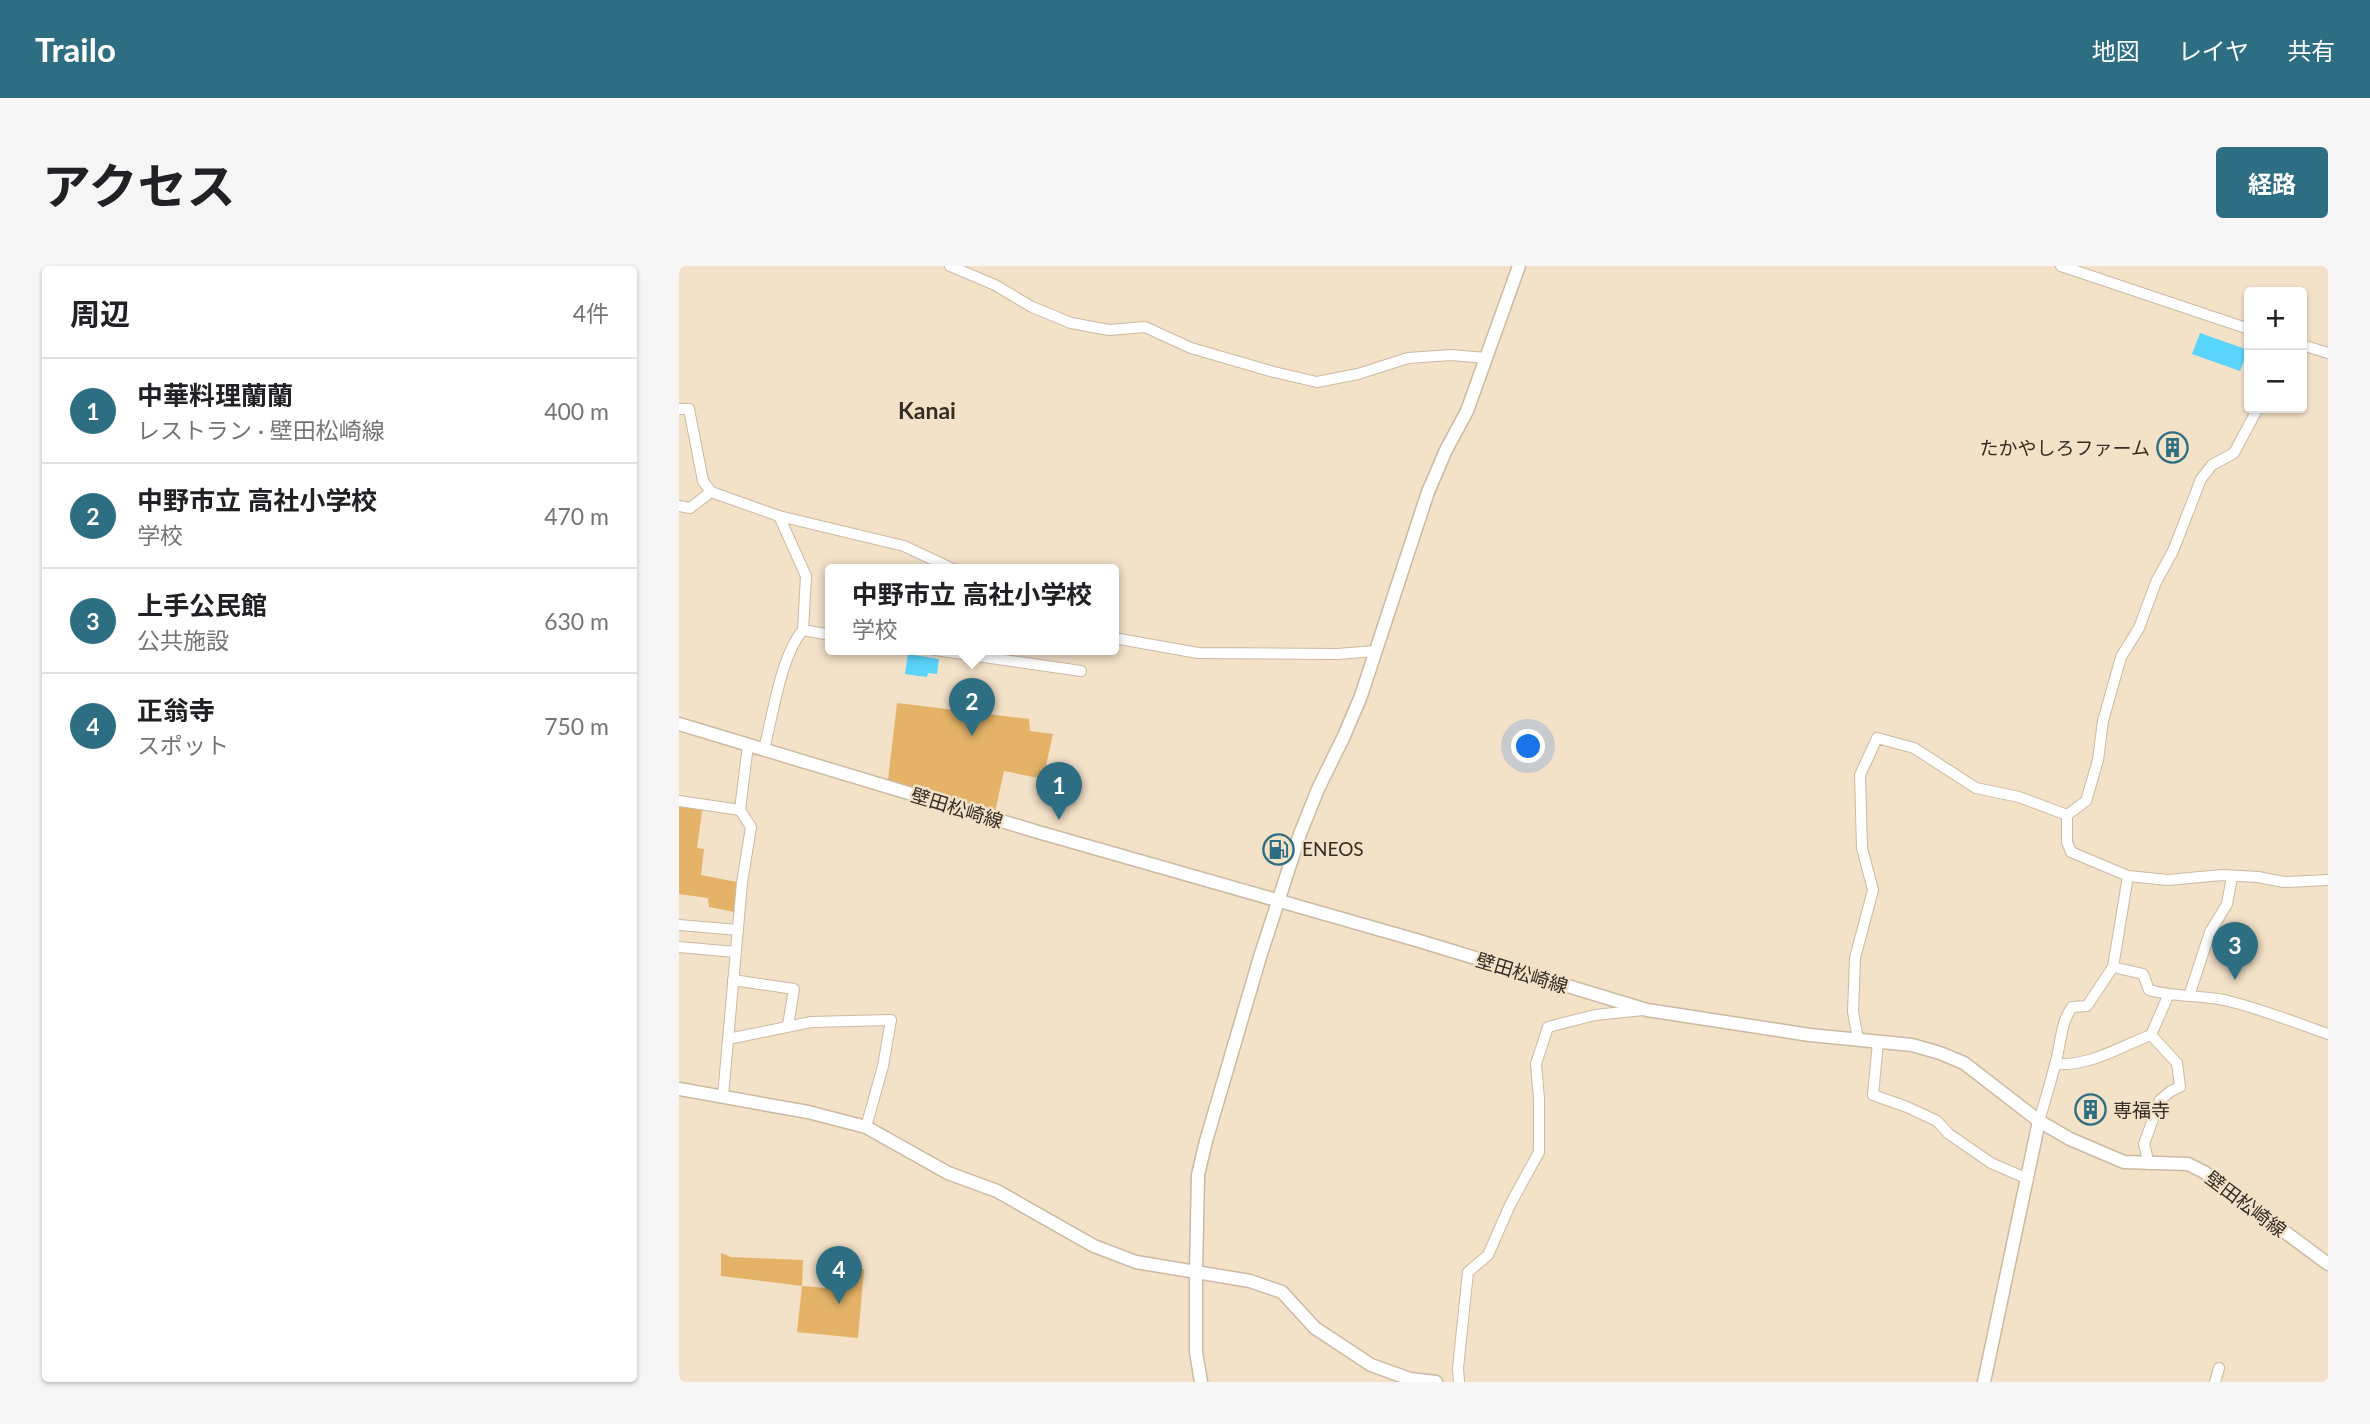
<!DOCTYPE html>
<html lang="ja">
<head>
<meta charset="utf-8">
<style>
  body { margin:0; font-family:Lato,"Noto Sans JP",sans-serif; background:#f6f6f6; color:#202124 }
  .controls { position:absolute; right:21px; top:21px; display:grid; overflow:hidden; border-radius:7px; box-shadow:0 2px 5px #0004 }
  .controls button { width:63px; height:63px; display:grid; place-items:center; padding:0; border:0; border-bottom:2px solid #e0e0e0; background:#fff; color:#202124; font:35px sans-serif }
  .you { position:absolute; left:850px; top:481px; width:24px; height:24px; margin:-18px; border:5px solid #fff; border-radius:50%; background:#1a73e8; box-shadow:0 0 0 10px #1a73e833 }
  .badge { display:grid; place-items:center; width:46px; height:46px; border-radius:50%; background:#2e6e83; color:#fff; font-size:23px; font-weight:700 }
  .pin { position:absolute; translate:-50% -58px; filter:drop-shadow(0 2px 4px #0008) }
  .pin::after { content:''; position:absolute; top:37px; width:24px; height:21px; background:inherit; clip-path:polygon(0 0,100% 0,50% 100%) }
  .popup { position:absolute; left:146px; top:298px; width:294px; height:91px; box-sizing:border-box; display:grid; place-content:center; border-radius:7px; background:#fff; filter:drop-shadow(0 2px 5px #0005); font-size:23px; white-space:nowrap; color:#757577 }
  .popup b { font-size:26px; color:#202124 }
  .popup::after { content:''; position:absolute; left:50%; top:100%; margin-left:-14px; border:14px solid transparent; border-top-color:#fff }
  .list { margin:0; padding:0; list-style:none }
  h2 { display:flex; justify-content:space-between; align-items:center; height:91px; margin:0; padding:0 28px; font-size:30px }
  h2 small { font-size:23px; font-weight:400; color:#757577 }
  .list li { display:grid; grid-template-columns:46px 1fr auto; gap:21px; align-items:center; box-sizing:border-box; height:105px; padding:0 28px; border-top:2px solid #e0e0e0 }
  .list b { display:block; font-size:26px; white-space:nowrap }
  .list p { margin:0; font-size:23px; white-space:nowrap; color:#757577 }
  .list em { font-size:23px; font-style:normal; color:#757577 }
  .map { position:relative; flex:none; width:1649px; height:1116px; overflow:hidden; border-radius:7px }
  header { display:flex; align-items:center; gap:42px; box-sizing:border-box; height:98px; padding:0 35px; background:#2e6e83; color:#fff }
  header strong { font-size:33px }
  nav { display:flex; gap:38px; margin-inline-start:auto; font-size:24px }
  .intro { display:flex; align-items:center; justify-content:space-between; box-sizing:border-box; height:168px; padding:0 42px }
  h1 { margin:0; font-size:49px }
  .button { padding:18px 32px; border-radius:7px; background:#2e6e83; color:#fff; font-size:24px; font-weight:700 }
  main { display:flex; gap:42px; padding:0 42px }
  aside { flex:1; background:#fff; border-radius:7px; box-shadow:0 2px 5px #0004 }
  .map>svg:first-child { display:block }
  .green { fill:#e4b367 }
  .water { fill:#59d4fb }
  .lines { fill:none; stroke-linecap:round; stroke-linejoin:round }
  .street-casing { stroke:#cbbaa1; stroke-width:12 }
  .secondary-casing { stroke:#cbbaa1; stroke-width:15 }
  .street { stroke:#fff; stroke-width:10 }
  .secondary { stroke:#fff; stroke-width:12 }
  .labels { text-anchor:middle; stroke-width:5; stroke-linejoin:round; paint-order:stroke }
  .poi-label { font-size:19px; fill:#342d23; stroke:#f3e1c8; text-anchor:start }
  .street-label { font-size:19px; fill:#342d23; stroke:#f3e1c8 }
  .quarter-label { font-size:23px; font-weight:bold; fill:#342d23; stroke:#f3e1c8 }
</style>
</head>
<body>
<header>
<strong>Trailo</strong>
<nav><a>地図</a><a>レイヤ</a><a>共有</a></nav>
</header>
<div class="intro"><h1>アクセス</h1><a class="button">経路</a></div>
<main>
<aside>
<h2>周辺<small>4件</small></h2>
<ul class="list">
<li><span class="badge">1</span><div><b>中華料理蘭蘭</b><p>レストラン · 壁田松崎線</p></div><em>400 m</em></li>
<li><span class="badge">2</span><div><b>中野市立 高社小学校</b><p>学校</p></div><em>470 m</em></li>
<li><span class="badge">3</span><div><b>上手公民館</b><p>公共施設</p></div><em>630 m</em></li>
<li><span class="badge">4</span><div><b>正翁寺</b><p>スポット</p></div><em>750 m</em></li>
</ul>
</aside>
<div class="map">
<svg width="1649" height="1116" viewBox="0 0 1649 1116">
  <rect width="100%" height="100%" fill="#f3e1c8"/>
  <g class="green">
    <path d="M218,437L350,453L351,465L374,468L364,513L325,505L316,546L209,514Z"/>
    <path d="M0,535L24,538L18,582L25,583L22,609L63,617L60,647L30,641L29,632L0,628Z"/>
    <path d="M42,987L52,991L124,994L123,1020L146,1022L149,998L185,1003L179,1072L118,1066L123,1020L42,1010Z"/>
  </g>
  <g class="water">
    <path d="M1521,67L1569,84L1561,105L1513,88Z"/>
    <path d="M229,388L260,393L258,408L249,407L248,411L226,408Z"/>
  </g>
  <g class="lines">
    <defs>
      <g id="street">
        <path d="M271,0L316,19L353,41L392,57L430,64L466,61L512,82L595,106L638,116L679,108L729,92L772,89L807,92"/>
        <path d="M1382,0L1570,63"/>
        <path d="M1623,79L1649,87"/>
        <path d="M0,143H10L24,215L32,226"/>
        <path d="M0,240L11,242L32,226L100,250L225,280L276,304"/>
        <path d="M124,364L151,369"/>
        <path d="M435,372L519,387L658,388L697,385"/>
        <path d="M256,384L402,405"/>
        <path d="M85,483C94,449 102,389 124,364L127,310L100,250"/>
        <path d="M0,535L61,544"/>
        <path d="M1388,549L1407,535L1419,494L1424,455L1442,391L1460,362L1477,316L1494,285L1522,213L1533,199L1555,187L1579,142"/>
        <path d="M0,659L59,664"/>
        <path d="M0,681L56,686"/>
        <path d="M1434,701L1464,708L1470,724C1494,731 1520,729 1545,734C1580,742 1615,756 1649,768"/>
        <path d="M54,714L115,723L109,759"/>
        <path d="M1510,730L1531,666L1548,638L1553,611"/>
        <path d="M49,773L132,756L212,754L204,800L187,861"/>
        <path d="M1179,773L1174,746L1176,692L1194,624L1183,582L1181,509L1198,472L1235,482L1297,522L1340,531L1388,549V576L1392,586L1449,610L1489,614L1543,609L1579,611L1605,616L1649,614"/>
        <path d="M1199,776L1194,829L1228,841L1258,855L1270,868L1312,897L1349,913"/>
        <path d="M1377,798C1412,800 1440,781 1472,769L1489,730"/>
        <path d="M44,830L63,617L72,561L61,544L69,479"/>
        <path d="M1360,855C1366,835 1372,815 1377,795C1382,776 1382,756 1393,741L1408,740L1434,701L1449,610"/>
        <path d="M1470,898L1465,878L1481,834L1492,825L1501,821L1498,797L1472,769"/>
        <path d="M780,1116L779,1102L789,1006L809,989L831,939L860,886V833L857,798L869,761L916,749L964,744"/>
        <path d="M1536,1116L1540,1102"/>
      </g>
      <g id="secondary">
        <path d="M0,458L359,566L737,674L968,744L1131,769L1233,779L1261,787L1285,797L1360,855L1391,873L1445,896L1509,898L1525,906L1649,998"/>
        <path d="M0,823L129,846L187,861L269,907L318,925L415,980L457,996L571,1015L603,1026L636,1062L692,1099L731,1113L757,1116"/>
        <path d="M522,1116L517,1086V1006L519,909L527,875L581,691L621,568L639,523L665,470L682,430L749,226L767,184L788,145L840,0"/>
        <path d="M1305,1116L1360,855"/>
      </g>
    </defs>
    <use href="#street" class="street-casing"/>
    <use href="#secondary" class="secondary-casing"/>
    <use href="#street" class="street"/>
    <use href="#secondary" class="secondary"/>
  </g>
  <defs>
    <symbol id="building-ring" viewBox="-11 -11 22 22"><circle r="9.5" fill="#f3e1c8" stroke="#2e6e83" stroke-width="1.5"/><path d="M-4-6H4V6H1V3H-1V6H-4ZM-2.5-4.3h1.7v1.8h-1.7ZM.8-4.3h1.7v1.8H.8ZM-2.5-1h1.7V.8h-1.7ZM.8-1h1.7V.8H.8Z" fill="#2e6e83"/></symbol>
    <symbol id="fuel-ring" viewBox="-11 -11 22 22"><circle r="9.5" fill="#f3e1c8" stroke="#2e6e83" stroke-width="1.5"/><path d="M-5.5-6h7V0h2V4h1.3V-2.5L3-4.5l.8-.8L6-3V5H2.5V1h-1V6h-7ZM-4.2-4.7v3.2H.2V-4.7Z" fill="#2e6e83"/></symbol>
  </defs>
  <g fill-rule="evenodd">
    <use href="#building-ring" x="1476" y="164" width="35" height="35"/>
    <use href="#fuel-ring" x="582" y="566" width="35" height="35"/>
    <use href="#building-ring" x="1394" y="826" width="35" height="35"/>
  </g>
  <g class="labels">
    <g class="poi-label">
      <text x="1471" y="189" text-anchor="end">たかやしろファーム</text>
      <text x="623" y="590">ENEOS</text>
      <text x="1434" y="851">専福寺</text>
    </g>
    <g class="street-label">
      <text transform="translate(278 542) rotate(17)" y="7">壁田松崎線</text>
      <text transform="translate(843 707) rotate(17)" y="7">壁田松崎線</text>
      <text transform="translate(1567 938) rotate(37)" y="7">壁田松崎線</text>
    </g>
    <g class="quarter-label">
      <text x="248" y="153">Kanai</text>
    </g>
  </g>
</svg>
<div class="controls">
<button>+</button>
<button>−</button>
</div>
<div class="you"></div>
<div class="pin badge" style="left:380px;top:554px">1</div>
<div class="pin badge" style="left:293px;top:470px">2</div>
<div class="popup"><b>中野市立 高社小学校</b>学校</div>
<div class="pin badge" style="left:1556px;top:714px">3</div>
<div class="pin badge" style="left:160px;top:1038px">4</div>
</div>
</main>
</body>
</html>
